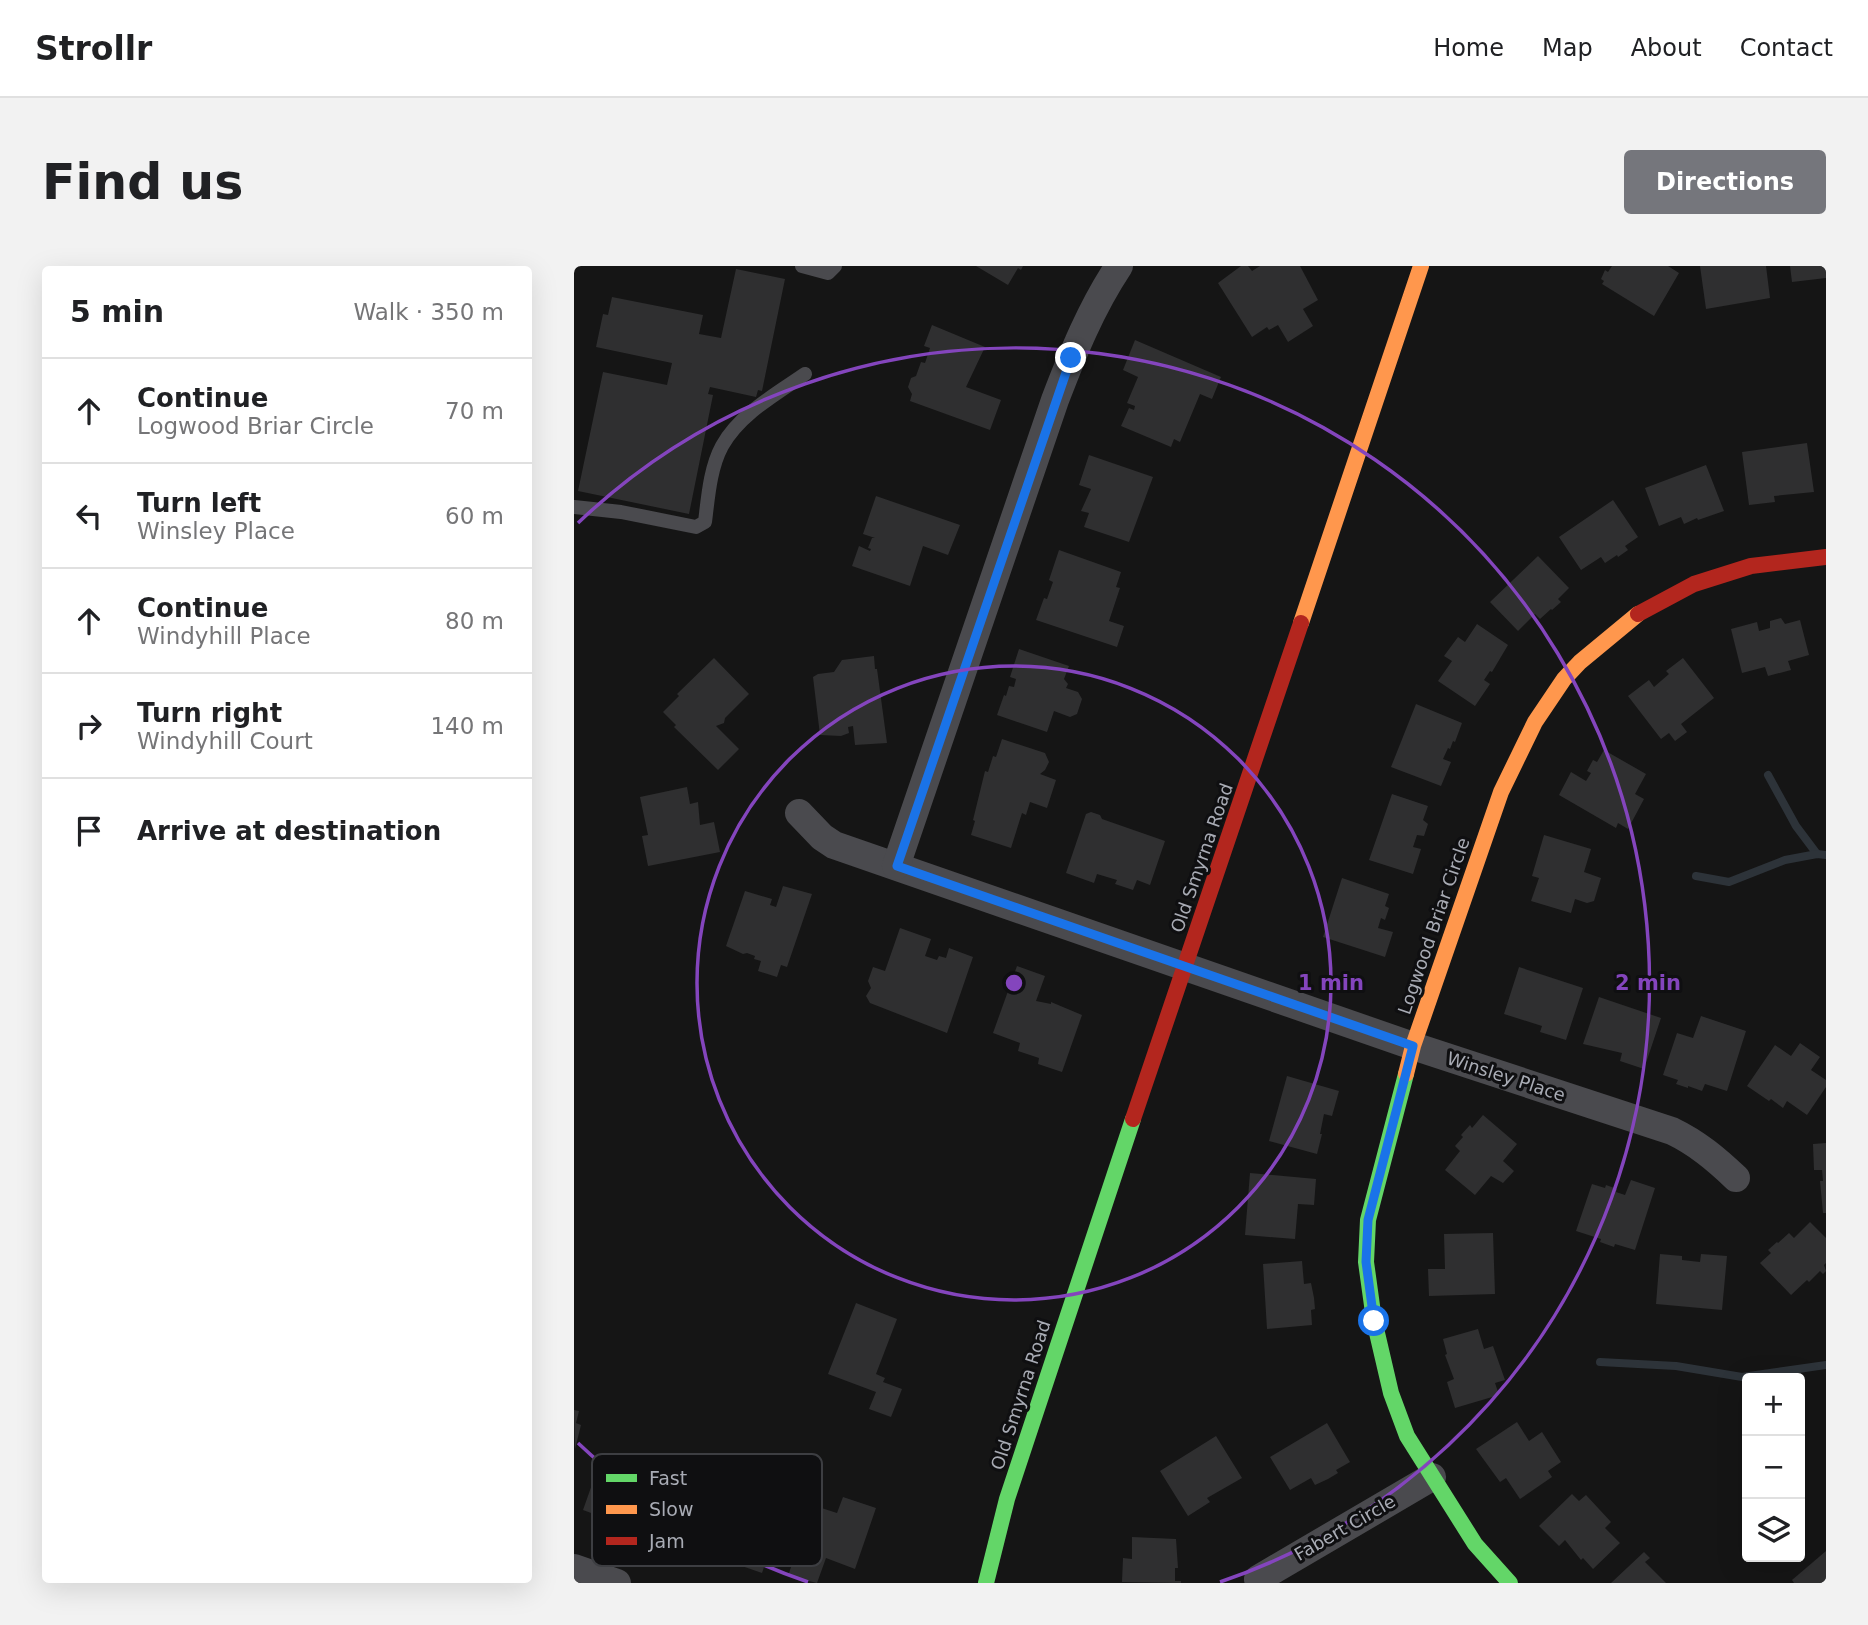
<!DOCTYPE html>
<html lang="en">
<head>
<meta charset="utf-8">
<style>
  body { margin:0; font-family:"DejaVu Sans",sans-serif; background:#f2f2f2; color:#202124 }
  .controls { position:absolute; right:21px; bottom:21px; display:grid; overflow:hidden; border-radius:7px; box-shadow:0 7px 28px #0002 }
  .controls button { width:63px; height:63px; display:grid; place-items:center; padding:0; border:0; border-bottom:2px solid #e0e0e0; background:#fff; color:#202124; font:35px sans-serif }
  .stop { position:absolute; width:21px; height:21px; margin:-16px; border:5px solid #1a73e8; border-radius:50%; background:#fff }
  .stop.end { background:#1a73e8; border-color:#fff; box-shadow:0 2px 7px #0008 }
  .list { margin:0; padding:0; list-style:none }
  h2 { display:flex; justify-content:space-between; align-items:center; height:91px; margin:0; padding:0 28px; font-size:30px }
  h2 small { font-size:23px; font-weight:400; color:#757577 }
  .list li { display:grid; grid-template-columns:46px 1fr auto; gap:21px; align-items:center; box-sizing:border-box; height:105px; padding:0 28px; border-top:2px solid #e0e0e0 }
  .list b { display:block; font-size:26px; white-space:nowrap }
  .list p { margin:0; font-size:23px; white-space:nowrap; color:#757577 }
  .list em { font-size:23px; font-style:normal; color:#757577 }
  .icon { flex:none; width:38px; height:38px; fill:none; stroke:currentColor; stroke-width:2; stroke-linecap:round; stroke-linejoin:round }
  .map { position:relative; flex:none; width:1252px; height:1317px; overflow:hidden; border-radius:7px }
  header { display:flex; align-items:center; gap:42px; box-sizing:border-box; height:98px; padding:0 35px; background:#fff; border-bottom:2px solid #e0e0e0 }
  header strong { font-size:33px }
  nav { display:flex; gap:38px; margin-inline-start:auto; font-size:24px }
  .intro { display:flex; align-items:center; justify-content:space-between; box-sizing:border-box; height:168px; padding:0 42px }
  h1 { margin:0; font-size:49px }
  .button { padding:18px 32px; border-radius:7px; background:#75767c; color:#fff; font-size:24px; font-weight:700 }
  main { display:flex; gap:42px; padding:0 42px }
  aside { flex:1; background:#fff; border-radius:7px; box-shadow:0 7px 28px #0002 }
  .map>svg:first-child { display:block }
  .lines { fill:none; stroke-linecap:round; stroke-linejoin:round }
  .stream { stroke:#2d3339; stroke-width:8 }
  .building { fill:#2f2f30 }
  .lane { stroke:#4a4a4e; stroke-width:14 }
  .street { stroke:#4a4a4e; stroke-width:28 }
  .fast { stroke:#63d668; stroke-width:16 }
  .slow { stroke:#ff974d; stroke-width:16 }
  .jam { stroke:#b3261e; stroke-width:16 }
  .route { stroke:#1a73e8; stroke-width:9 }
  .ring { fill:none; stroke:#8445bd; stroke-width:3.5 }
  .labels { text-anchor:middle; stroke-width:6; stroke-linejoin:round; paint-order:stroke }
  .street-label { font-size:18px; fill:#a8abb4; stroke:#0f0f11 }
  .key { fill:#0f0f11; stroke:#3d3e42; stroke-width:2 }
  .key-label { font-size:19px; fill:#a8abb4 }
  .centre { fill:#8445bd; stroke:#0f0f11; stroke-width:3.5 }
  .ring-label { font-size:21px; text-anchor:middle; font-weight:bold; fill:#8445bd; stroke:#0f0f11; stroke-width:6; stroke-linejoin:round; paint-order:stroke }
</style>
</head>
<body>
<header>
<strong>Strollr</strong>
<nav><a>Home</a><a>Map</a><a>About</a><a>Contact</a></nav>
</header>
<div class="intro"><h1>Find us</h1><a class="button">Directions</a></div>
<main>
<aside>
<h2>5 min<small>Walk · 350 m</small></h2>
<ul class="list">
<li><svg class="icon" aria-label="ahead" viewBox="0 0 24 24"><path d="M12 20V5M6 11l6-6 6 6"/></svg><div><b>Continue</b><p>Logwood Briar Circle</p></div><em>70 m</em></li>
<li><svg class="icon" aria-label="left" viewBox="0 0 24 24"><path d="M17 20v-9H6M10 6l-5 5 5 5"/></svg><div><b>Turn left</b><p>Winsley Place</p></div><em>60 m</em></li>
<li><svg class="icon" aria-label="ahead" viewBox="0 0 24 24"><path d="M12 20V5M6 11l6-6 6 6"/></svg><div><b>Continue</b><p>Windyhill Place</p></div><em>80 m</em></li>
<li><svg class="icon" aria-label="right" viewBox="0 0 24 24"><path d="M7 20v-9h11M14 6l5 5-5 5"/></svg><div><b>Turn right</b><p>Windyhill Court</p></div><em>140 m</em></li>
<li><svg class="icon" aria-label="arrive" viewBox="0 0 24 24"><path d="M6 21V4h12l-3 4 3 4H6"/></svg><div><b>Arrive at destination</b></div></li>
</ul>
</aside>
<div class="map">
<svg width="1252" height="1317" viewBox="0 0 1252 1317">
  <rect width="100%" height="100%" fill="#151515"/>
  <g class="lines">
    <g class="stream">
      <path d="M1194,509L1222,560L1243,588"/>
      <path d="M1122,610L1155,616L1211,594L1243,588L1252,589"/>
      <path d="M1026,1096L1102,1100L1168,1111L1252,1099"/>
    </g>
  </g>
  <g class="building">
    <path d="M402,0H449L447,4L444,2L434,19Z"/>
    <path d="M667,0H674L678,5L686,0H726L744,34L729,43L739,60L714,76L704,59L695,64L693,61L678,71L644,17Z"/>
    <path d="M1038,0H1094L1105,7L1080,50L1028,18L1030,15L1027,13L1031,4L1034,6Z"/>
    <path d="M1126,0H1192L1196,32L1132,43Z"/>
    <path d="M1216,0H1252V12L1218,16Z"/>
    <path d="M162,3L211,13L188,125L184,124L182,131L136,121L134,128L139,129L115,248L4,225L29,106L93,119L98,97L22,81L29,48L34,49L38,31L129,49L125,68L147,72Z"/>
    <path d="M358,59L411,81L392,121L427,134L416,164L336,135L338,128L334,121L337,112L342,110L347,96L351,97L356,82L350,80Z"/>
    <path d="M561,74L647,111L638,133L626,128L606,176L600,173L597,181L547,160L555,142L560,144L561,140L553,137L564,111L549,104Z"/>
    <path d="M1233,177L1240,226L1200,230L1201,236L1175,239L1168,186Z"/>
    <path d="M515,189L579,211L555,276L510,261L515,247L507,245L517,223L505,219Z"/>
    <path d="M1132,199L1150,245L1124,254L1123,252L1110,258L1107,251L1085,260L1071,222Z"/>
    <path d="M302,230L386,259L374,289L349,280L336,320L278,300L285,280L296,285L297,283L294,282L298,272H301L289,268Z"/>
    <path d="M1039,234L1064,271L1051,280L1054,284L1044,291L1043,289L1031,297L1027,291L1007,304L985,271Z"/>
    <path d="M485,284L547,306L542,321L546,322L535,355L550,360L543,381L462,354L470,332L473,333L479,316L475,314Z"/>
    <path d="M964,290L995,322L984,333L987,336L978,344L977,343L966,353L961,348L944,365L916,336Z"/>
    <path d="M1207,352L1211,358L1226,354L1235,389L1214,395L1217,404L1194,410L1191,401L1168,407L1157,363L1183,356L1185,365L1196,362V355Z"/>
    <path d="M903,358L934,379L918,406L916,405L910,414L916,418L901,440L864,415L878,395L870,390L884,371L891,376Z"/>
    <path d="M445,383L495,400L490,413L494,418L492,422L504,426L508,433L503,448L496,451L480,445L473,466L423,449L430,429L432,430L435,420L440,421L442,413L436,411Z"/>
    <path d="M300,390L301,403H303L313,477L281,479L279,460L274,461L275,467L267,470L246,469L239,411L244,408L260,406L268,394Z"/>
    <path d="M140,392L175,428L151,452L150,457L142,460L165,483L144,504L100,461L102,459L89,446L105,430L103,428Z"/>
    <path d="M1109,392L1140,432L1107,458L1113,466L1101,475L1095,467L1087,473L1054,430L1075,414L1080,421L1095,408L1092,405Z"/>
    <path d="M842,438L888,457L881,476L879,475L876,483L874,482L869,493L877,496L867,520L817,501Z"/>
    <path d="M428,473L471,487L475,496L471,504L466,508L482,514L473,542L456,536L452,549L448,547L437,582L397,569L401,555L399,554L411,505L414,506L419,490L422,491Z"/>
    <path d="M1030,484L1072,508L1061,528L1070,533L1054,563L1044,557L1042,562L985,529L997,506L1012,515L1017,507L1013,505L1019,494L1023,496Z"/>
    <path d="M113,521L116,538L124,536L126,559L140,556L146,586L74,600L68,570L74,569L66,531Z"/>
    <path d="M818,528L854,540L849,554L854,558L850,570L843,569L839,581L847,583L839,608L795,594Z"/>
    <path d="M517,546L526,549L528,553L591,575L576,619L563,614L559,624L541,618L543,614L523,608L520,617L492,607L512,548Z"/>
    <path d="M970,569L1017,583L1010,606L1027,612L1020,635L1013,637L1001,633L997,647L957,635L965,612L958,610Z"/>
    <path d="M768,612L815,628L811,640L815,642L811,654L807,652L804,662L819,666L811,691L749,671Z"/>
    <path d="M209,620L238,628L213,701L207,699L203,711L184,705L187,695L180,693L181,690L173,687L169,688L152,680L171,625L198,633L196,639L202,641Z"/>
    <path d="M326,662L357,673L351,690L363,694L365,690L372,692L375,682L399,691L373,767L296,737L292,730L297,722L294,715L299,701L311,705Z"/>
    <path d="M443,700L471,710L462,735L477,738V736L508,749L488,806L464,798L465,792L444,785L446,777L419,767Z"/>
    <path d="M945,701L1009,722L992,774L966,766L968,760L930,748Z"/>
    <path d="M1025,731L1087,752L1070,803L1046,795L1048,787L1009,778Z"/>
    <path d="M1127,750L1172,765L1153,825L1131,818L1128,825L1114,820V822L1102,818L1104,814L1089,809L1103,767L1119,772Z"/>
    <path d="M1226,777L1246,791L1237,804L1252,814V821L1233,849L1213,835L1209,842L1197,833L1195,835L1173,820L1201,779L1217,790Z"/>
    <path d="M713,810L765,825L758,850L750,848L746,868H748L743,888L695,875Z"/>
    <path d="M909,849L943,878L929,895L940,905L929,917L917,910L901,929L871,904L886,885L881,880L889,871L887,869L896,859L898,862Z"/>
    <path d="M1252,877V947H1249L1246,915H1249L1248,904H1240L1239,878Z"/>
    <path d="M676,907L742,913L740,939L724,938L721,973L671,969Z"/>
    <path d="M1057,914L1081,922L1061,984L1041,978L1040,981L1026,976L1027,973L1002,965L1018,918L1031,922L1032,919L1043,923L1042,926L1051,929Z"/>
    <path d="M1236,956L1252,972V997L1250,999L1252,1005L1249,1008L1246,1005L1235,1016L1233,1014L1217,1029L1186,997L1197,987L1194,984L1203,976L1204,977L1215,967L1220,972Z"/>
    <path d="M919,967L921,1028L855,1030L854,1003H871L870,968Z"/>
    <path d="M1086,988L1108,990V994L1126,996L1127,988L1153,990L1148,1044L1082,1038Z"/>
    <path d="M728,995L730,1018L737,1017L740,1032L741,1043L737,1044L738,1059L693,1063L689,998Z"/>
    <path d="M282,1037L323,1053L302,1108L311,1112L309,1116L328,1123L317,1151L295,1143L302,1126L254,1108Z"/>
    <path d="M904,1063L910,1083L919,1080L931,1114L921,1117L925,1129L881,1142L873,1116L880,1113L871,1089L873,1088L869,1073Z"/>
    <path d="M0,1144L5,1145L2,1157L7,1159L1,1183Z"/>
    <path d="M943,1156L955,1175L968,1166L987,1196L974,1205L978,1211L946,1233L932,1212L926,1216L902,1183Z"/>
    <path d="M753,1157L776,1196L762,1204L764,1207L754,1213L741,1219L737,1212L716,1224L696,1191Z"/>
    <path d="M642,1170L668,1212L633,1232L636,1236L614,1250L586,1205Z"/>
    <path d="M65,1190L85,1197L80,1212L89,1215L71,1267L9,1244L27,1193L60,1205Z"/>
    <path d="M146,1221L165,1228L160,1244L204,1260L188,1307L162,1298L163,1296L121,1283L138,1237L140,1238Z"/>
    <path d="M998,1228L1005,1235L1012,1229L1037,1256L1031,1262L1046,1277L1019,1303L1009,1292L1007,1294L991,1274L985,1280L965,1260Z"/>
    <path d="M269,1231L302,1242L281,1303L252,1292L243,1317L214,1310L238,1239L263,1247Z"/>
    <path d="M558,1271L602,1273L604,1302H601V1315H607V1317L548,1316L549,1292L558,1293Z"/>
    <path d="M1252,1285V1317H1220L1218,1314Z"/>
    <path d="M1070,1286L1076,1292L1071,1296L1092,1317H1037Z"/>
  </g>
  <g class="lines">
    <g class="lane">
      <path d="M228,0L254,7L261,0"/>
      <path d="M0,241L47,246L122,261L131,256C134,232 136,202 148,180C166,148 202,128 231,108"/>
    </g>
    <g class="street">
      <path d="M225,547L248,571L260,579L839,780L1098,865C1123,877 1142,893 1162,912"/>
      <path d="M322,600L481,134C499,87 517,42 545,0"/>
      <path d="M0,1302L43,1317"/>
      <path d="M684,1313L858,1211"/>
    </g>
    <g class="fast">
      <path d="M832,808L794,954L792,996L800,1054L817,1127L833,1170L901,1278L936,1317"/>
      <path d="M412,1317L433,1233L559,853"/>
    </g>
    <g class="slow">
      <path d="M727,357L847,0"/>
      <path d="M832,808L839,780L927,526L961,456L990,413L1006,396L1064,348"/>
    </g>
    <g class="jam">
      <path d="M1064,348L1120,318L1177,300L1252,291"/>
      <path d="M559,853L727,357"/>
    </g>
  </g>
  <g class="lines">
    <path class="route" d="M497,92L323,600L839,780L794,954L792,996L800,1055"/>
  </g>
  <g class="ring">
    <circle cx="440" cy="717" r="317"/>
    <path d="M234 1316A634 634 0 0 1 4 1177M4 257A634 634 0 1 1 646 1316"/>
  </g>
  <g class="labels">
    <g class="street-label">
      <text transform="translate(628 592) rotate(-71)" y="6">Old Smyrna Road</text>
      <text transform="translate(860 660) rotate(-71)" y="6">Logwood Briar Circle</text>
      <text transform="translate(932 811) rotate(18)" y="6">Winsley Place</text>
      <text transform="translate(447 1129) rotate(-72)" y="6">Old Smyrna Road</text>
      <text transform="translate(771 1262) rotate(-30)" y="6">Fabert Circle</text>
    </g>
  </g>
  <rect x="18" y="1188" width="230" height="112" rx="10" class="key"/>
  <rect x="32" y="1208" width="31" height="8" fill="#63d668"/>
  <rect x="32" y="1239" width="31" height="9" fill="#ff974d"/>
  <rect x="32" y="1271" width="31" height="8" fill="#b3261e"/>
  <g class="key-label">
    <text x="75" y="1219">Fast</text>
    <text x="75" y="1250">Slow</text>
    <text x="75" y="1282">Jam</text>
  </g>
  <circle cx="440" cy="717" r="10" class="centre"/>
  <g class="ring-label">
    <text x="757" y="724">1 min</text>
    <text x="1074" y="724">2 min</text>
  </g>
</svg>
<div class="controls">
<button>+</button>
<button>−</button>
<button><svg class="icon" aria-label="layers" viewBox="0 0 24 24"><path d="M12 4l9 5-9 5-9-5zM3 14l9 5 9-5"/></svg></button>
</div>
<div class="stop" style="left:800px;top:1055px"></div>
<div class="stop end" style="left:497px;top:92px"></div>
</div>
</main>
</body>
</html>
